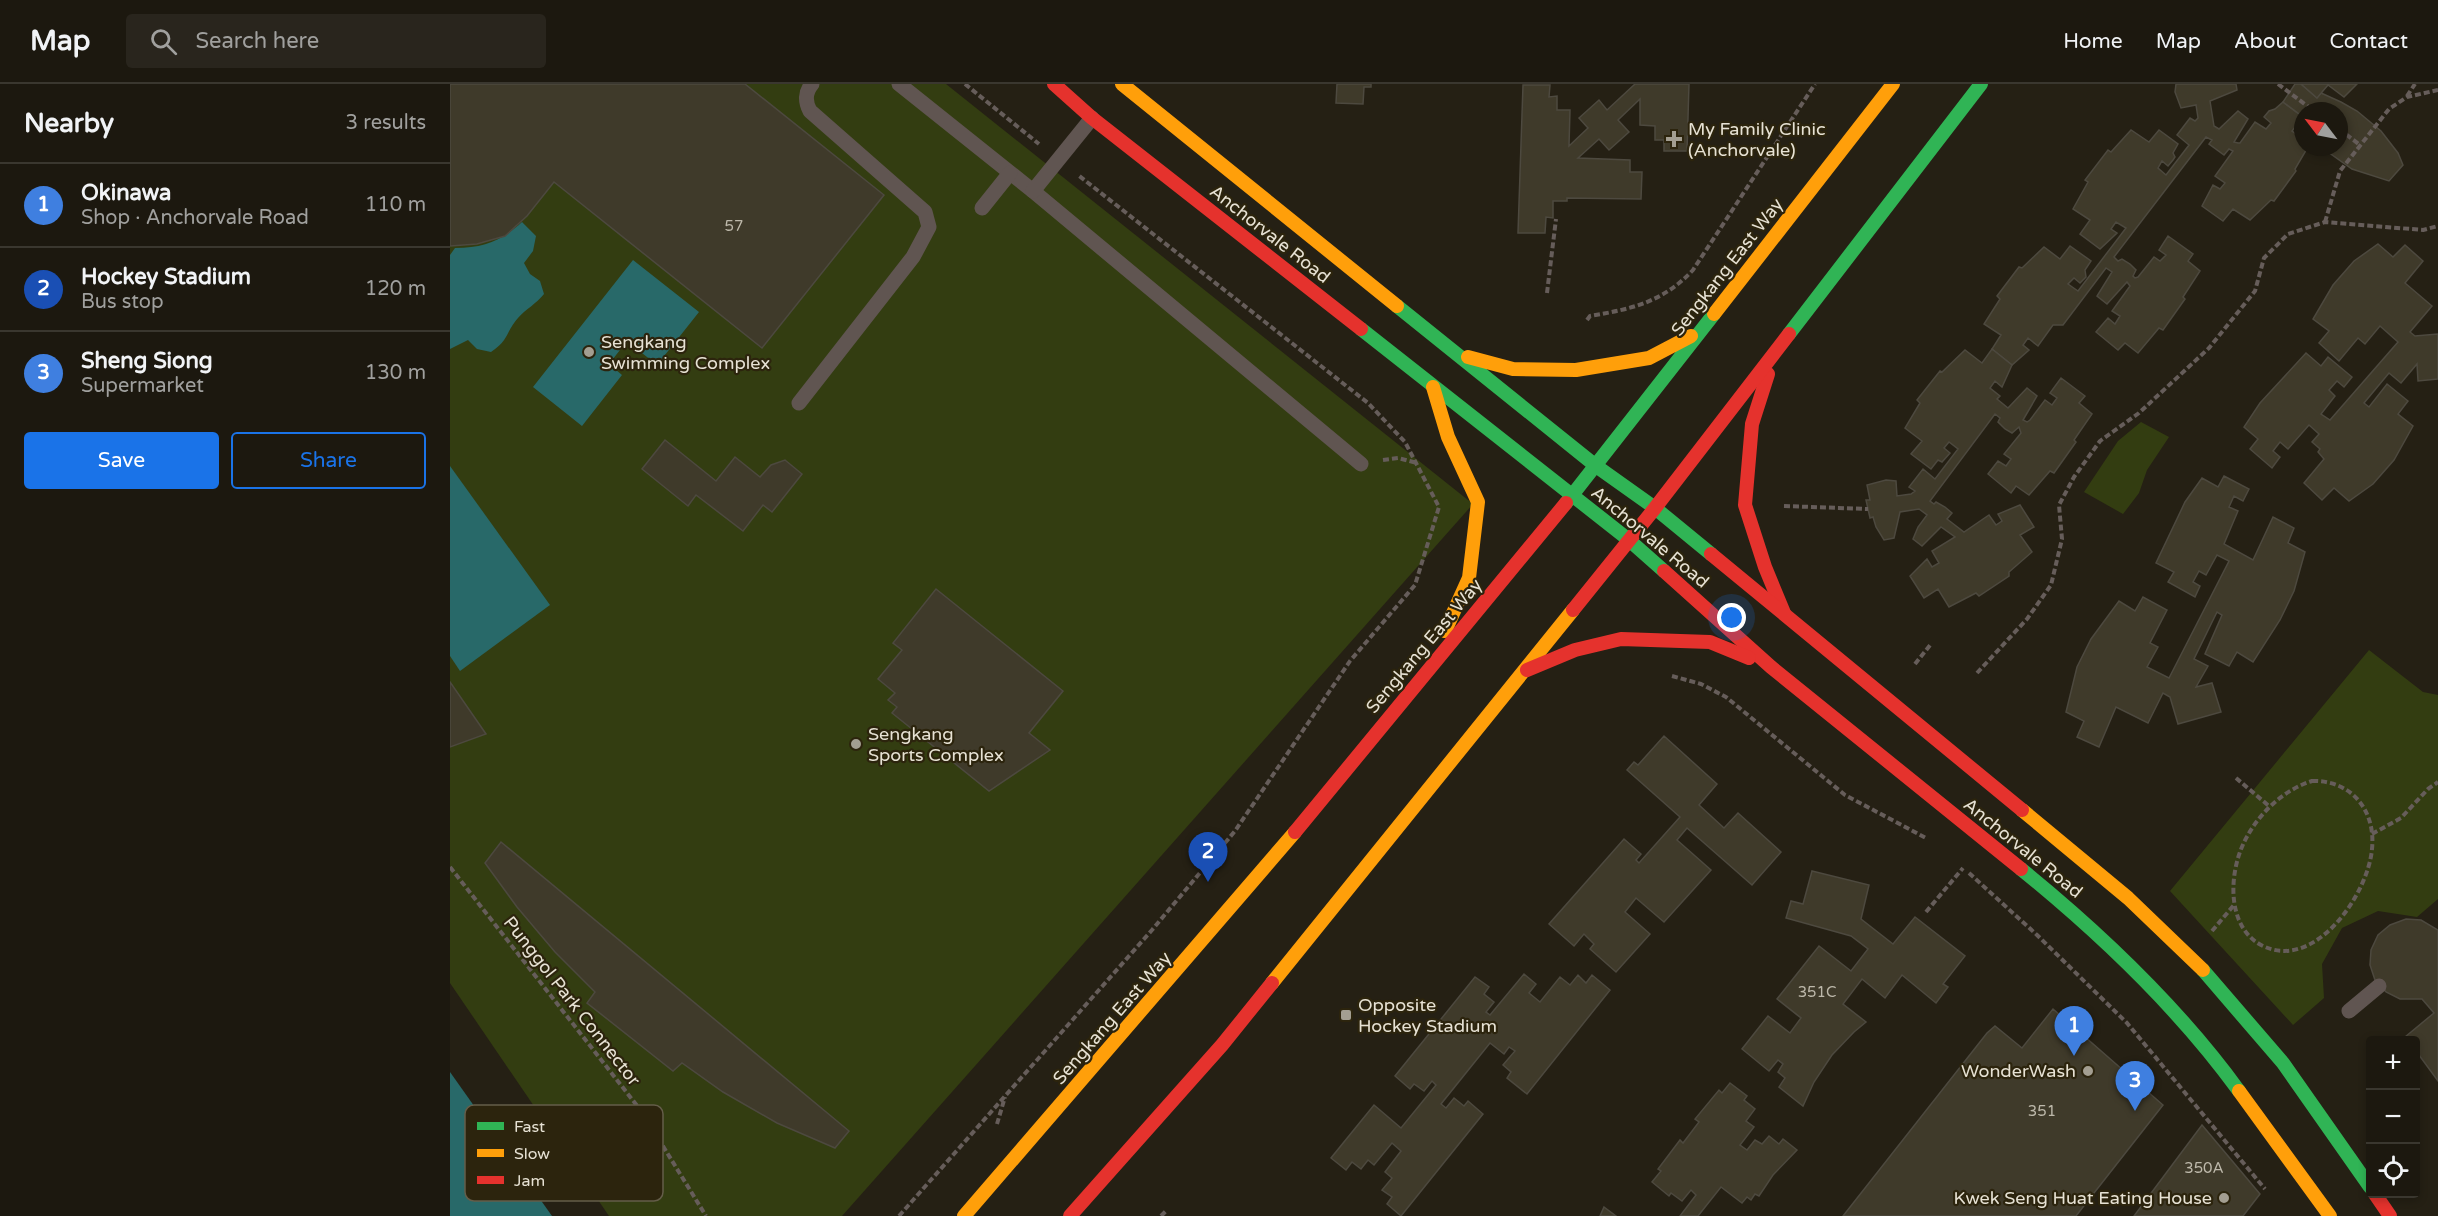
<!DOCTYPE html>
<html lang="en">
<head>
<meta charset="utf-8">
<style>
  body { margin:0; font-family:"Varela Round",sans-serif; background:#29251d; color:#f1f3f6 }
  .controls { position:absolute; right:18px; bottom:18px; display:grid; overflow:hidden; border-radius:6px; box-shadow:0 3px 9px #0003 }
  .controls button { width:54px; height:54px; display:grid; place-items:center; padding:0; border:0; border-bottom:2px solid #3a372f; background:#1c180f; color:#f1f3f6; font:30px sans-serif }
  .compass { position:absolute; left:1844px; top:18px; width:54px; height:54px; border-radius:50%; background:#1c180f; box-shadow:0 3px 9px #0003; rotate:302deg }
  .you { position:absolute; left:1282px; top:534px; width:21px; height:21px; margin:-15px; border:4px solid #fff; border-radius:50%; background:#1a73e8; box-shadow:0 0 0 9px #1a73e833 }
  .badge { display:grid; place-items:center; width:39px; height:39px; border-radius:50%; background:#1a73e8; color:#fff; font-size:20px; font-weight:700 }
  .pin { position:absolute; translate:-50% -50px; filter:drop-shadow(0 2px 3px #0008) }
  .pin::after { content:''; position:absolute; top:32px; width:21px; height:18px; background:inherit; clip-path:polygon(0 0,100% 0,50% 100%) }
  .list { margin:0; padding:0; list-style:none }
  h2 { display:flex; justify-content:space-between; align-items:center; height:78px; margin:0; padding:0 24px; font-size:26px }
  h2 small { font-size:20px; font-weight:400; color:#a0a09e }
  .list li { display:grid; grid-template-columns:39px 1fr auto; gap:18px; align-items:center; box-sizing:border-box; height:84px; padding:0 24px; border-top:2px solid #3a372f }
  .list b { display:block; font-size:22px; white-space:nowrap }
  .list p { margin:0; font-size:20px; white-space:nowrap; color:#a0a09e }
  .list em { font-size:20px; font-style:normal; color:#a0a09e }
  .actions { display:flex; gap:12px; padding:18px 24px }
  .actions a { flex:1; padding:14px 0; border:2px solid #1a73e8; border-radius:6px; text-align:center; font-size:21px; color:#1a73e8 }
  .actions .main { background:#1a73e8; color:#fff }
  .icon { flex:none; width:33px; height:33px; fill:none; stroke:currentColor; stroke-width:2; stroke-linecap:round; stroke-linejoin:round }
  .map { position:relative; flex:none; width:1988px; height:1132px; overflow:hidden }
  header { display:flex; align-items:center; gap:36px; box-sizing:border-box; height:84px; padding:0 30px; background:#1c180f; border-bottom:2px solid #3a372f }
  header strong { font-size:28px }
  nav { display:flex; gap:33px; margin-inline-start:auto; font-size:21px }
  .search { width:420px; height:54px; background:#29251d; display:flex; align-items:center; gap:15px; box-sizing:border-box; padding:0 21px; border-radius:6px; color:#a0a09e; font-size:22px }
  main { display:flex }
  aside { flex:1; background:#1c180f }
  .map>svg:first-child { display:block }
  .green { fill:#333d11 }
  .water { fill:#286969 }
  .building { fill:#3f3a2a; stroke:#4d493f; stroke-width:1.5 }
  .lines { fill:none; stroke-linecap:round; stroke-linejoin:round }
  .path { stroke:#665d5a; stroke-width:4; stroke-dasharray:6 3; stroke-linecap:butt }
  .lane { stroke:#605551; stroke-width:15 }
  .fast { stroke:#30b455; stroke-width:14 }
  .slow { stroke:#ff9f0a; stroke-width:14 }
  .jam { stroke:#e5322d; stroke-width:14 }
  .poi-dot { fill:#a39e91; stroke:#2c240d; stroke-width:2 }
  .labels { text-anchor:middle; stroke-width:4.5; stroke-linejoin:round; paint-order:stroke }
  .number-label { font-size:15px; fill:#bdb8aa }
  .poi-label { font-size:18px; fill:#e7e2d4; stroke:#2c240d; text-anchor:start }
  .street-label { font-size:18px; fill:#e7e2d4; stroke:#2c240d }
  .key { fill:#2c240d; stroke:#645d49; stroke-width:1.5 }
  .key-label { font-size:16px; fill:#e7e2d4 }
</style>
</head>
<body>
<header>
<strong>Map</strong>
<div class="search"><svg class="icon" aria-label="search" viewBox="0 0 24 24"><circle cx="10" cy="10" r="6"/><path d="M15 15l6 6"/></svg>Search here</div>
<nav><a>Home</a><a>Map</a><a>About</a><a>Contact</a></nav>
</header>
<main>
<aside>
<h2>Nearby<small>3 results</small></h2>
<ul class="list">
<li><span class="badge" style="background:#3f7fe0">1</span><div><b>Okinawa</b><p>Shop · Anchorvale Road</p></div><em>110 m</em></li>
<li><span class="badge" style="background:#1a4fb4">2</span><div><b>Hockey Stadium</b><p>Bus stop</p></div><em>120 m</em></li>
<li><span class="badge" style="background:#3f7fe0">3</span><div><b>Sheng Siong</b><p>Supermarket</p></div><em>130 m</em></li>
</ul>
<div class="actions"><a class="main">Save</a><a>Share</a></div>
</aside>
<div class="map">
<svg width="1988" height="1132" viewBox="0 0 1988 1132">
  <rect width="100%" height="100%" fill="#252014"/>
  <g class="green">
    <path d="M0,0H496L1023,420L392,1132H159L0,899Z"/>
    <path d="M1691,338L1719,353L1697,386L1689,409L1673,430L1634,408L1668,357Z"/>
    <path d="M1919,566L1973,608L1988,611V815L1967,833L1928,827L1892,844L1872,880L1874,914L1843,941L1720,807Z"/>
  </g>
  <g class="water">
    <path d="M72,138L86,152L83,167L74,179L80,190L90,197L94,210C86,220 76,225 68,234C55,249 60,255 41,268L27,265L18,256L0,265V171L5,164C34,164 51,157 72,138Z"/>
    <path d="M183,176L249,228L207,281L177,257L159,280L172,291L132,342L83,303Z"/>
    <path d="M0,382L100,521L10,587L0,572Z"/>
    <path d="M0,988L102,1132H0Z"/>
  </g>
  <g class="building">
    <path d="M0,0H295L434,111L312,264L104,98L77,132L55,152L27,160L0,162Z"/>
    <path d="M887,0H921V3H914L913,20L886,19Z"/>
    <path d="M1185,0H1239L1237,67H1214V56H1205V42L1190,41V15L1168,36L1179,48L1159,66L1149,55L1128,74L1180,76V88H1192L1191,115L1117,114V117H1103V134L1096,133L1095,149H1068L1073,1H1100L1099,13L1107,12V26H1120L1119,62L1138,44L1129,34L1149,16L1157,26Z"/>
    <path d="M1726,0H1786L1787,6L1760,17L1764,42L1769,45L1788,27L1798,35L1784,58L1788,59H1790L1805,38L1816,45L1821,39L1814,33L1819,27L1825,25L1833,18L1853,33L1842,47L1853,55V63H1858L1845,85L1846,87L1824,117L1821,116L1800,136L1783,125L1773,137L1752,122L1763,101L1770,105L1775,99L1765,92L1783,67L1779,65L1774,71L1759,60L1762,56L1756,53L1664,173L1668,177L1672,175L1680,180L1686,186L1683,192L1685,194L1688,193L1704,173L1710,177L1716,171L1709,166L1718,152L1743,170L1738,177L1750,187L1733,213L1735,215L1713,246L1709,244L1688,269L1675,259L1668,266L1646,248L1658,234L1665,240L1670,232L1662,227L1680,202L1677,198L1657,220L1647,212L1662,188L1656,184L1613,241H1603L1588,262L1578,254L1573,261L1579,266L1562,281L1542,265L1551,251L1534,240L1550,215L1547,212L1569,183L1572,184L1594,163L1610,175L1620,162L1641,177L1635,186L1636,193L1630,199L1624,194L1618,200L1628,207L1676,144L1666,138L1661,145L1667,149L1650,165L1630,150L1640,136L1623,125L1638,98L1635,96L1658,66L1661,68L1681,46L1699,58L1709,46L1728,60L1723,69L1725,73L1723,76L1718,82L1712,77L1708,84L1716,91L1739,61L1727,51L1740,34L1745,37L1748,34L1746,21L1731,24L1725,8Z"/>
    <path d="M1845,0H1851L1867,14L1871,9L1891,18L1907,27L1931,47L1948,69L1953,81L1939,97L1902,85L1871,63H1889V27H1853V43L1849,38L1853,33L1833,18Z"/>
    <path d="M1851,0H1907L1894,13L1878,1L1867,14Z"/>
    <path d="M1928,160L1943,173L1955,161L1973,177L1955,199L1982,222L1960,248L1965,252L1988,250V295L1968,297L1967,280L1951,299L1939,289L1914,319L1919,323L1937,300L1958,317L1948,330L1963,342L1944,376L1923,400L1899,417L1884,404L1872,416L1854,399L1874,375L1868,368L1870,365L1862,358L1869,350L1859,341L1838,365L1830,358L1823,367L1830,373L1822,384L1800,365L1808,355L1794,343L1810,319L1856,269L1871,282L1878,273L1902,293L1894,303L1887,297L1879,306L1885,312L1871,330L1880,336L1948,258L1930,242L1915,260L1908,254L1889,277L1869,259L1879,247L1863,235L1883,201L1904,177Z"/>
    <path d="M1542,265L1562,281L1552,303L1545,297L1540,304L1550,312L1547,315L1558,324L1577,304L1587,312L1573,336L1577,338L1580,336L1595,316L1602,321L1607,314L1600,309L1611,294L1635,312L1629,319L1642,330L1624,356L1626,358L1604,389L1600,387L1579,411L1566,402L1561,409L1538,390L1548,377L1556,382L1561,375L1554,370L1571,349L1569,343L1562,349L1555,345L1548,338L1550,334L1545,330L1480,417L1484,420L1486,418L1495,423L1502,429L1497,435L1514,448L1539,431L1546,441L1552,437L1548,430L1570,421L1584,443L1570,451L1582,468L1559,488V492L1529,512L1526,509L1499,523L1488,505L1474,514L1460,492L1477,475L1482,483L1489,479L1482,467L1505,453L1491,443L1472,462L1463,455L1468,443L1477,431L1469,425L1450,428L1444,454L1434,456L1426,443L1423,433L1420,434L1416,416H1420L1417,401L1436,396L1446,397L1447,412L1461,410L1465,407L1459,403L1473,385L1485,395L1508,365L1499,358L1494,364L1500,369L1492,378L1488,376L1481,385L1461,370L1472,357L1455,344L1470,319L1467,316L1490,287L1492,288L1515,266L1532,279Z"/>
    <path d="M215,356L266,397L285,373L310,393L321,381L335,376L352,390L322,428L313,421L293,447L246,411L238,422L192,385Z"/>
    <path d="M1774,392L1799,405L1793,417L1784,412L1779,423L1788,427L1774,460L1803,476L1823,433L1844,444L1838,459L1855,468L1844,507L1830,536L1803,578L1787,568L1779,582L1755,570L1772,531L1767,528L1744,575L1758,582L1746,603L1762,599L1771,628L1728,640L1720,613L1713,609L1698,639L1666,623L1649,663L1627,653L1634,637L1616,628L1627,583L1641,555L1669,517L1685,527L1693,513L1717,526L1700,559L1708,563L1697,583L1719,594L1779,477L1767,471L1756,491L1749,487L1743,498L1750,502L1745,513L1718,498L1724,488L1706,479L1735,418L1752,394L1768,403Z"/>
    <path d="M486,505L613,607L579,649L600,666L539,707L442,629L447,623L438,616L445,609L428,595L452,566L443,559Z"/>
    <path d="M0,598L36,650L0,663Z"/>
    <path d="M1214,652L1267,700L1249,721L1274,744L1288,729L1331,768L1302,801L1237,744L1227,756L1261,786L1214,838L1186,814L1175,828L1200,850L1166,888L1140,865L1144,860L1134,850L1124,862L1099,840L1174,755L1191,770L1186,776L1189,779L1230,733L1177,686L1184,678L1188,681Z"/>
    <path d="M51,758L399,1047L385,1064L327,1039L273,1008L232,979L223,987L137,919L145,908L105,868L67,823L35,779Z"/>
    <path d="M1362,787L1419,801L1411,835L1443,860L1465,833L1515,872L1493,900L1498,903L1486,919L1452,891L1435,914L1412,895L1393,920L1416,938L1404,948L1382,971L1364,998L1353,1022L1329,1003L1335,994L1328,988L1333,980L1328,976L1319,987L1292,965L1318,932L1340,949L1351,934L1327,915L1369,862L1401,887L1418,865L1401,852L1336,834L1341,817L1353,820Z"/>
    <path d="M1956,835L1971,836L1988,846V997L1966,967V956H1958L1955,953L1984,929L1972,915H1950L1936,908L1925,896L1920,881L1921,866L1928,851L1940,841Z"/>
    <path d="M1074,890L1086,900L1079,909L1090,918L1110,893L1120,901L1128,891L1136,899L1142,891L1160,906L1077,1010L1057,994L1061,988L1053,981L1065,967L1059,963L1054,970L1040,959L991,1020L996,1024L1004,1014L1014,1022L1018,1017L1033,1030L951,1132L937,1120L942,1113L932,1106L942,1094L935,1088L951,1067L942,1059L924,1081L918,1076L911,1085L902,1078L896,1086L881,1074L924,1021L951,1044L986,1001L982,997L974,1007L964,1000L960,1005L945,992L1025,893L1039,903L1034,910L1044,918L1036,928L1040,931Z"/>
    <path d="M1603,925L1713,1021L1626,1132H1393L1537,949L1545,942L1572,964Z"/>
    <path d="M1280,999L1297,1012L1294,1016L1305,1025L1296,1037L1304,1043L1290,1061L1297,1066L1305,1056L1312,1060L1319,1052L1329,1060L1333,1055L1347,1066L1323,1091L1309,1112L1305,1110L1301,1116L1297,1113L1292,1119L1271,1103L1248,1132H1230L1246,1111L1241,1106L1232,1117L1221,1109L1219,1112L1202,1098L1211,1087L1208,1085L1230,1056L1233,1059L1249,1038L1245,1035L1269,1006L1272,1009Z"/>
    <path d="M1752,1041L1810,1110L1793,1132H1684Z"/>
    <path d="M1154,1123L1166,1132H1150Z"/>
  </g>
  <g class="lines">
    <g class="path">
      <path d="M515,0L589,60"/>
      <path d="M1828,0L1864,27"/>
      <path d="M1957,12L1965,0"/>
      <path d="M1889,45L1910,61"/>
      <path d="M1875,138L1890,87L1939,25L1957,13L1988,6"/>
      <path d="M1097,209L1106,135"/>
      <path d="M1137,236L1140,232C1182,225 1213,218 1243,186L1365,0"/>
      <path d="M933,376L948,374L967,379"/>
      <path d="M1334,422L1418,425"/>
      <path d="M1465,580L1481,560"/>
      <path d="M1527,589L1577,535L1601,501L1612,455L1609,421L1624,393L1650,357L1689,329L1759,264L1805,207L1814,174L1838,150L1875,138L1973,146L1988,142"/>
      <path d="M1222,592L1251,600L1276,613L1395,711L1476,754"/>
      <path d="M1786,694L1819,722"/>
      <path d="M1862,697C1901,696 1926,726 1922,765C1918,811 1864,889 1811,861C1774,841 1779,782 1798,751C1812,726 1836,705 1862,697Z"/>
      <path d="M1922,750L1951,734L1978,705L1988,698"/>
      <path d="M0,783L192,1028L256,1132"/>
      <path d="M1519,789L1587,851L1677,939L1815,1105"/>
      <path d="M1476,828L1513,784"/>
      <path d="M1762,847L1784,821"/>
      <path d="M547,1040L555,1013"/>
      <path d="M449,1132L702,846L785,747L900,577L965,501L989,423L955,358L918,319L628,91"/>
      <path d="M711,1132L716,1127"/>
    </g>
    <g class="lane">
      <path d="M449,0L583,107L911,380"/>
      <path d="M583,107L642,34"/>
      <path d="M532,124L560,89"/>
      <path d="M349,319L463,173L479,143L475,128L360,27C355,18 355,8 362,0"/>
      <path d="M1899,927L1929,902"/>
    </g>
    <g class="fast">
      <path d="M947,222L1146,382L1205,424L1261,470"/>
      <path d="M911,245L1179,456L1214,487"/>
      <path d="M1339,250L1531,0"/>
      <path d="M1116,419L1264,230"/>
      <path d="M1571,785C1651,850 1728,923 1789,1007"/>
      <path d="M1753,886L1833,979L1920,1103"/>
    </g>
    <g class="slow">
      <path d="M672,0L947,222"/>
      <path d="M1264,230L1443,0"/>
      <path d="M1018,273L1063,285L1126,286L1199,274L1241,252"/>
      <path d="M983,303L998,353L1028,418L1019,494L995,547"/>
      <path d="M1572,726L1678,814L1753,886"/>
      <path d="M822,899L1123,526"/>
      <path d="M1789,1007L1880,1132"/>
      <path d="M514,1132L845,748"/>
    </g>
    <g class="jam">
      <path d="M604,0L642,34L911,245"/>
      <path d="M1318,290L1302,340L1295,421L1315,483L1334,529"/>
      <path d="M1261,470L1572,726"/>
      <path d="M1214,487L1321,583L1571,785"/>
      <path d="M1123,526L1205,424L1339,250"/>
      <path d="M1077,586L1125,566L1171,555L1260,558L1299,574"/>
      <path d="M845,748L1116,419"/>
      <path d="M1925,1110L1940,1132"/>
      <path d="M620,1132L772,961L822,899"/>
    </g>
  </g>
  <g class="poi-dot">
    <path d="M1221 46h6v6h6v6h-6v6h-6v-6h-6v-6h6z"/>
    <circle cx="139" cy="268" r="6"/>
    <circle cx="406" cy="660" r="6"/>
    <rect x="890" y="925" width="12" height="12" rx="3"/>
    <circle cx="1638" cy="987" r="6"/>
    <circle cx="1774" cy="1114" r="6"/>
  </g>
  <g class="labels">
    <g class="number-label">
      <text x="284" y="147">57</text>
      <text x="1367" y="913">351C</text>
      <text x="1592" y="1032">351</text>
      <text x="1754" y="1089">350A</text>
    </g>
    <g class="poi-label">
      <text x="1238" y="51">My Family Clinic<tspan x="1238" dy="21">(Anchorvale)</tspan></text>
      <text x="151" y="264">Sengkang<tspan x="151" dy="21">Swimming Complex</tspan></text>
      <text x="418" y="656">Sengkang<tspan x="418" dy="21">Sports Complex</tspan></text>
      <text x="908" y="927">Opposite<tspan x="908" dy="21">Hockey Stadium</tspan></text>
      <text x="1626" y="993" text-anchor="end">WonderWash</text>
      <text x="1762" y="1120" text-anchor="end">Kwek Seng Huat Eating House</text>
    </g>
    <g class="street-label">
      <text transform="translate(820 150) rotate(38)" y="6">Anchorvale Road</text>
      <text transform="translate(1277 183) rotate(-52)" y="6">Sengkang East Way</text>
      <text transform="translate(1200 453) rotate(40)" y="6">Anchorvale Road</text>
      <text transform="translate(974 562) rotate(-50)" y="6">Sengkang East Way</text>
      <text transform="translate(1573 764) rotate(39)" y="6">Anchorvale Road</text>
      <text transform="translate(122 917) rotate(52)" y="6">Punggol Park Connector</text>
      <text transform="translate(662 934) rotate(-49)" y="6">Sengkang East Way</text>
    </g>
  </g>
  <rect x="15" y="1021" width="198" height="96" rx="9" class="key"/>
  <rect x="27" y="1038" width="27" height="8" fill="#30b455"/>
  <rect x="27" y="1065" width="27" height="8" fill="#ff9f0a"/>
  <rect x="27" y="1092" width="27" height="8" fill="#e5322d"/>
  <g class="key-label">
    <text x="64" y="1048">Fast</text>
    <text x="64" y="1075">Slow</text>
    <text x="64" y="1102">Jam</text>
  </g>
</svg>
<div class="controls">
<button>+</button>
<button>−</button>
<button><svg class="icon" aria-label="locate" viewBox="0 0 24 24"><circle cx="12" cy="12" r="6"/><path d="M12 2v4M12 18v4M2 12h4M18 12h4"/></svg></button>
</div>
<svg class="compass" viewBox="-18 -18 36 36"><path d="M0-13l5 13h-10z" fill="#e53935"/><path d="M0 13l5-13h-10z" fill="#a0a09e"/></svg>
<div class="you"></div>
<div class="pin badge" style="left:1624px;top:972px;background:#3f7fe0">1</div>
<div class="pin badge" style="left:758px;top:798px;background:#1a4fb4">2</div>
<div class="pin badge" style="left:1685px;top:1027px;background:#3f7fe0">3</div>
</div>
</main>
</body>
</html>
